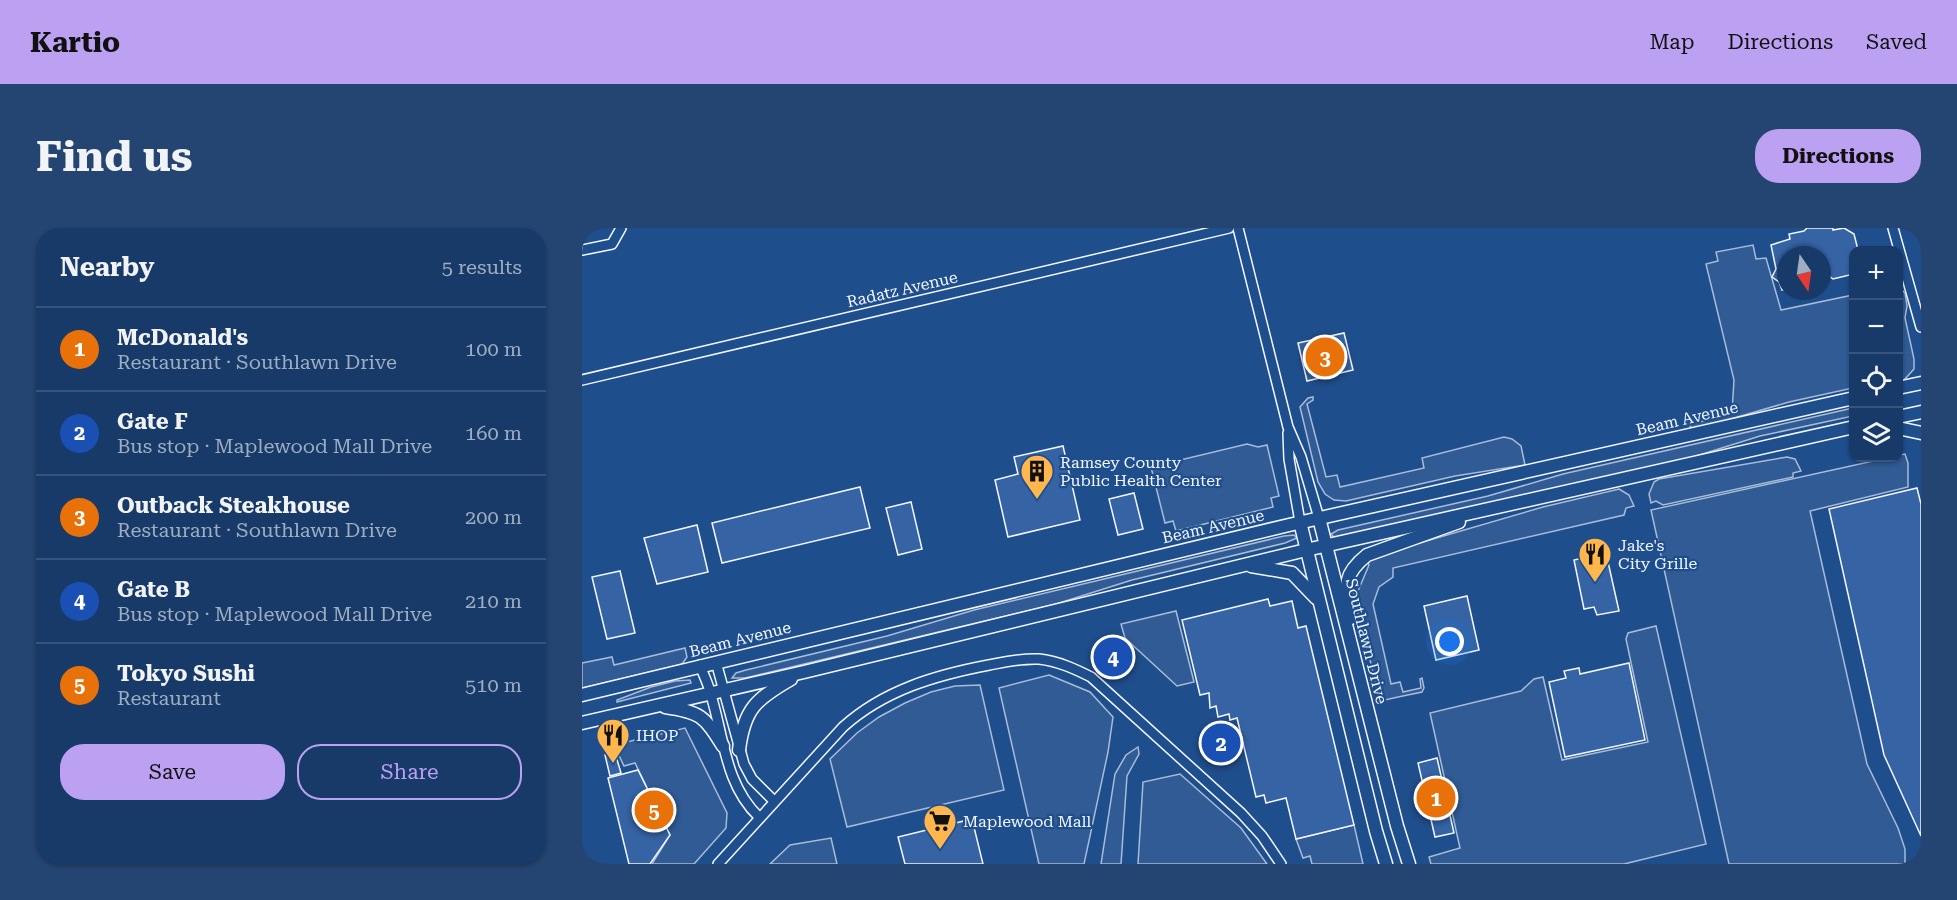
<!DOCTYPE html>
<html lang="en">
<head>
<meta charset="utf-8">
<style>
  body { margin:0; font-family:"Roboto Serif",serif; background:#244571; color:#f1f3f6 }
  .controls { position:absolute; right:18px; top:18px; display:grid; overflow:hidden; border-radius:12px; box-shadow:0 2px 4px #0004 }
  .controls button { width:54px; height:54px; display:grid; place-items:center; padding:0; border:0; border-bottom:2px solid #36547d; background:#173a69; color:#f1f3f6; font:30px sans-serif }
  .compass { position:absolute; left:1195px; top:18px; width:54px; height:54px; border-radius:50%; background:#173a69; box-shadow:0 2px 4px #0004; rotate:167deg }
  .you { position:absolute; left:868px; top:414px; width:21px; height:21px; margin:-15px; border:4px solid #fff; border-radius:50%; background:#1a73e8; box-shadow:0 0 0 9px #1a73e833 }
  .badge { display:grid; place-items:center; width:39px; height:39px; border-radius:50%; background:#bca0f2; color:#fff; font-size:20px; font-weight:700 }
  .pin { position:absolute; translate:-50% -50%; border:3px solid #fff; box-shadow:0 2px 6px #0006 }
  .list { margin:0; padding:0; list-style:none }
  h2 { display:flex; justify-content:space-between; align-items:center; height:78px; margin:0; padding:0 24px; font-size:26px }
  h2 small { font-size:20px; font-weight:400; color:#9eadc0 }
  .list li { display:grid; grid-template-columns:39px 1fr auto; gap:18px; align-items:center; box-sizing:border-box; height:84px; padding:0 24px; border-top:2px solid #36547d }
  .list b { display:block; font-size:22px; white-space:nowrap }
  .list p { margin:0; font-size:20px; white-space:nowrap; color:#9eadc0 }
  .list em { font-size:20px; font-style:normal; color:#9eadc0 }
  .actions { display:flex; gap:12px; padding:18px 24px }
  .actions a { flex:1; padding:14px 0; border:2px solid #bca0f2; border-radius:24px; text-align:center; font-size:21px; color:#bca0f2 }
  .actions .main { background:#bca0f2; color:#111 }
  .icon { flex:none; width:33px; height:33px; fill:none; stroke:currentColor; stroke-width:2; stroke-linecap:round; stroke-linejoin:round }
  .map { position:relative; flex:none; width:1339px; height:636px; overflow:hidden; border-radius:24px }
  header { display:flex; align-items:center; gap:36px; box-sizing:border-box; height:84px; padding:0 30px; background:#bca0f2; color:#111 }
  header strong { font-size:28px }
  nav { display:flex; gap:33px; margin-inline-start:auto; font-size:21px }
  .intro { display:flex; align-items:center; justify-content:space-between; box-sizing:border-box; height:144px; padding:0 36px }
  h1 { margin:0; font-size:42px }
  .button { padding:15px 27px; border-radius:24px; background:#bca0f2; color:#111; font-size:21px; font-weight:700 }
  main { display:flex; gap:36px; padding:0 36px }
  aside { flex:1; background:#173a69; border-radius:24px; box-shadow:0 2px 4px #0004 }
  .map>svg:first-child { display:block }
  .built { fill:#305b95; stroke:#a8bbd7; stroke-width:1.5 }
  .building { fill:#3563a3; stroke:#f2f6ff; stroke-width:1.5 }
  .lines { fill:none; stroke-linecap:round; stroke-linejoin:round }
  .minor-casing { stroke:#f2f6ff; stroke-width:12 }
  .tertiary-casing { stroke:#f2f6ff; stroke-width:15 }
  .minor { stroke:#1f4e8c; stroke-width:9 }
  .tertiary { stroke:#1f4e8c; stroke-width:12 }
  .labels { text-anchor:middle; stroke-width:4.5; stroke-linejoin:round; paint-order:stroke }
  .street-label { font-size:16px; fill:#f2f6ff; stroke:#1f4e8c }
  .poi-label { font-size:16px; fill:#f2f6ff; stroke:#1f4e8c; text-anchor:start }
</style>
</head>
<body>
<header>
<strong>Kartio</strong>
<nav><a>Map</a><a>Directions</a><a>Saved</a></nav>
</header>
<div class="intro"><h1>Find us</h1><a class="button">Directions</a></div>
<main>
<aside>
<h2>Nearby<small>5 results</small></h2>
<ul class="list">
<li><span class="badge" style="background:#e8710a">1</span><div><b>McDonald's</b><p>Restaurant · Southlawn Drive</p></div><em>100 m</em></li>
<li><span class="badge" style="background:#1a4fb4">2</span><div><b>Gate F</b><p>Bus stop · Maplewood Mall Drive</p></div><em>160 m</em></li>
<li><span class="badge" style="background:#e8710a">3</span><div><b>Outback Steakhouse</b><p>Restaurant · Southlawn Drive</p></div><em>200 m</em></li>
<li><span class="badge" style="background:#1a4fb4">4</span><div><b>Gate B</b><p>Bus stop · Maplewood Mall Drive</p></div><em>210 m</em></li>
<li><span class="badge" style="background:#e8710a">5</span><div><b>Tokyo Sushi</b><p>Restaurant</p></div><em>510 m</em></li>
</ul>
<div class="actions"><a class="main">Save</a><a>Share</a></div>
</aside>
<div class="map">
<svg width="1339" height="636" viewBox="0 0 1339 636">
  <rect width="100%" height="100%" fill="#1f4e8c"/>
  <g class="built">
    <path d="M1171,17L1174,31L1184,30L1199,82L1271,67V160L1207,174L1118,200L1109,201L1108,197L1150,184L1152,152L1124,36L1136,33L1134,24Z"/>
    <path d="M1317,61H1319L1323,65L1325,78L1323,90L1332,131V141L1322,152L1317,154Z"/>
    <path d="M731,169V172L725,176L744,249L755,247L758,259L842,240L840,230L922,209L930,211L939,218L943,237L873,248L764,273L752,272L743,266L736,254L719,183L718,179L726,170Z"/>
    <path d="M1271,180V188L1178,208L1095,234L760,309H752L749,306L756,302L906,268L981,246Z"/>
    <path d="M665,216L676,219L685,217L697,268L689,270L691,279L594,303L591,293L583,295L569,239Z"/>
    <path d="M1323,226L1326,235V259L1228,283L1285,536L1316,600L1323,621V636H1147L1069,282L1305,230H1316L1317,227Z"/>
    <path d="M1205,229L1213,231L1219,243L1211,245V249L1081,277L1074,273L1069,275L1067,266L1072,254L1077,251Z"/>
    <path d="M1037,261L1047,267L1052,278L1044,280L1042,287L811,340V349L797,359L791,376L809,456L818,454L821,464L839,460L838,451L840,450L842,460L840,464L816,469L803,472L797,469L773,370L787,337L785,333L793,328L961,279Z"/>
    <path d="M712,307L715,310L703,315L550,352L474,376L163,450H150L154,445L164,442L305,408L392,382L702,308Z"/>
    <path d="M594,383L612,454L595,458L543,410L539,396Z"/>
    <path d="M1074,398L1124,616L1042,636H849L847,629L878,620L848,485L939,463L952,451L961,449L980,532L1066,514L1044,411L1046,405Z"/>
    <path d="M103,420L105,429L100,436L0,460V435L30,429L32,437Z"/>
    <path d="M467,447L508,464L531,489L526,524L502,636H457L417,460Z"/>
    <path d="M108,452L109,455L35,474V472L69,459L93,453Z"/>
    <path d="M398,457L422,562L265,599L248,531L275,505L297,489L323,475L349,464L373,458Z"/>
    <path d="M103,500L145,585L144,600L112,636H70L88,607L53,535L42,538L32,517Z"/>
    <path d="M556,519L557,526L545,548L539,636H519L533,546L544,527Z"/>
    <path d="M598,546L659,600L685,636H556L561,554Z"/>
    <path d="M772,597L781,636H730L728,628L721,630L714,611Z"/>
    <path d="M249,610L255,636H188L208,617Z"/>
  </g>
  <g class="building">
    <path d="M1225,0H1251V2L1262,0L1272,6L1276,22H1272V46L1251,51L1247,48L1240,56V27H1204V61L1200,62L1197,54L1190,49L1194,41L1189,17L1208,11L1207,6L1222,3Z"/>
    <path d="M762,105L771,142L725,153L716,115Z"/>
    <path d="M481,218L498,292L426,309L413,252L436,246L432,229Z"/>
    <path d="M278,259L288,300L140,335L130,295Z"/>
    <path d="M1335,260L1339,276V608L1302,527L1247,281Z"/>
    <path d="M552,265L561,301L536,307L527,271Z"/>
    <path d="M329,274L340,321L316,327L304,280Z"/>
    <path d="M115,297L126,344L75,356L62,310Z"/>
    <path d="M1024,325L1037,383L1015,387L1012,379L1002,381L992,332Z"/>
    <path d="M38,343L53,405L25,411L10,349Z"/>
    <path d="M885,368L897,422L854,432L842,378Z"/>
    <path d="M686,371L688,378L710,373L716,400L724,398L772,597L714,611L704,570L684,575L682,567L674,569L655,490L648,492L647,486L636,489L634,478L628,480L627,465L618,467L600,392Z"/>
    <path d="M1047,435L1063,512L983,529L967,454L984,450L982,443L997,440L998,446Z"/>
    <path d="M33,525L39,545L28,548L23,527Z"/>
    <path d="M855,530L872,605L853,609L836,535Z"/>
    <path d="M56,542L88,607L68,636H47L26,550Z"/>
    <path d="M390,591L401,636H323L316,609Z"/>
  </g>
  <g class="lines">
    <defs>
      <g id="minor">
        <path d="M656,0L706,199L719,229L737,290"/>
        <path d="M1311,0L1339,99"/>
        <path d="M0,22L30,16L39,0"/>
        <path d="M0,152L647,0"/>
        <path d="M706,205L707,231L718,294"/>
        <path d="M134,434L162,536L170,551L192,573"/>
        <path d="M118,437C121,446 126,455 128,464C142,507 142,556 177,589"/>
        <path d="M136,636L261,499C302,462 354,447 407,437C423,434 440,430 457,431C476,433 493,441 509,449L659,585L680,608L699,636"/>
      </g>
      <g id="tertiary">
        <path d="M1316,160L1339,155"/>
        <path d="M1316,189L1339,184"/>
        <path d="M1316,200L1339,205"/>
        <path d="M737,290L815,598L827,636"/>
        <path d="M718,294L794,603L804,636"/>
        <path d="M669,338L710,345L734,370"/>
        <path d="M769,390C764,359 759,348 785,327L877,294"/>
        <path d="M0,467L707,297L1272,170"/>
        <path d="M83,479C119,484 122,488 141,518"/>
        <path d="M0,495L222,444L724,322L1272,199"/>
        <path d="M157,522C162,481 174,471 209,451"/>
      </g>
    </defs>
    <use href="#minor" class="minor-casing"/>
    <use href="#tertiary" class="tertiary-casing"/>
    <use href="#minor" class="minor"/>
    <use href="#tertiary" class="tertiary"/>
  </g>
  <defs>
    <symbol id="building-pin" viewBox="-11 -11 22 30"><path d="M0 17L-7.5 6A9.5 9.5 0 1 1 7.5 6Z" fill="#ffb74d" stroke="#1f4e8c"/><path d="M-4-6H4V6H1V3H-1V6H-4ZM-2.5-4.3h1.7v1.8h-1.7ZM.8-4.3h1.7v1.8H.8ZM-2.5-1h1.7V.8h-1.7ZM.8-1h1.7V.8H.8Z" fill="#111"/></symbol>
    <symbol id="restaurant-pin" viewBox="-11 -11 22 30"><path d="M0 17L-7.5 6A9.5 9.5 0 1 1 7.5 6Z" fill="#ffb74d" stroke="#1f4e8c"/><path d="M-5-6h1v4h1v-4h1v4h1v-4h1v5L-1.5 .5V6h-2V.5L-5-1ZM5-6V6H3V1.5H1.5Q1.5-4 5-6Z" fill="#111"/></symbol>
    <symbol id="supermarket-pin" viewBox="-11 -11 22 30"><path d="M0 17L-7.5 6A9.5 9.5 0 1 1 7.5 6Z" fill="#ffb74d" stroke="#1f4e8c"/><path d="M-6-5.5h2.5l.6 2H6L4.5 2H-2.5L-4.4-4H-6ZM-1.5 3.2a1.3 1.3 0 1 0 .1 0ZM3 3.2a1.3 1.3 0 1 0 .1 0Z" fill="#111"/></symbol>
  </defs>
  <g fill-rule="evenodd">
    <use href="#building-pin" x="436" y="224" width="38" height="52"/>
    <use href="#restaurant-pin" x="994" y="307" width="38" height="52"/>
    <use href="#restaurant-pin" x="12" y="488" width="38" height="52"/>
    <use href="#supermarket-pin" x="339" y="574" width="38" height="52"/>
  </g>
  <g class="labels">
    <g class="street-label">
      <text transform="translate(320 61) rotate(-13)" y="6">Radatz Avenue</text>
      <text transform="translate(1105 190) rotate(-13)" y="6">Beam Avenue</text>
      <text transform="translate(631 298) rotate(-13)" y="6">Beam Avenue</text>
      <text transform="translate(158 411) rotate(-14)" y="6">Beam Avenue</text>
      <text transform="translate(785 413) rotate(76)" y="6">Southlawn Drive</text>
    </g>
    <g class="poi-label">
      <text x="478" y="240">Ramsey County<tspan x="478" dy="18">Public Health Center</tspan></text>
      <text x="1036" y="323">Jake's<tspan x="1036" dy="18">City Grille</tspan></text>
      <text x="54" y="513">IHOP</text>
      <text x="381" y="599">Maplewood Mall</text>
    </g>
  </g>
</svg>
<div class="controls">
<button>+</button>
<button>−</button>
<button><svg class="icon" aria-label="locate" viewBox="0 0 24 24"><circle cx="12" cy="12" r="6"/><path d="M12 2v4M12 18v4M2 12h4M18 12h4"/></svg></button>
<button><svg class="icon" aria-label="layers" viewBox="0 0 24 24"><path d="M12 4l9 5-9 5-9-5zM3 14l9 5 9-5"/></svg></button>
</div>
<svg class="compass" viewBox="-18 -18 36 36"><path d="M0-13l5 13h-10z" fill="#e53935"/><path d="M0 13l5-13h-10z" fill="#9eadc0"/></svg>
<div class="you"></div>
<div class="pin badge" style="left:854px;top:570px;background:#e8710a">1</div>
<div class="pin badge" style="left:639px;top:515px;background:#1a4fb4">2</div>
<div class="pin badge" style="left:743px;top:129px;background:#e8710a">3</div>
<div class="pin badge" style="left:531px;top:429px;background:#1a4fb4">4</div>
<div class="pin badge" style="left:72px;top:582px;background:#e8710a">5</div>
</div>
</main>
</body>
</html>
